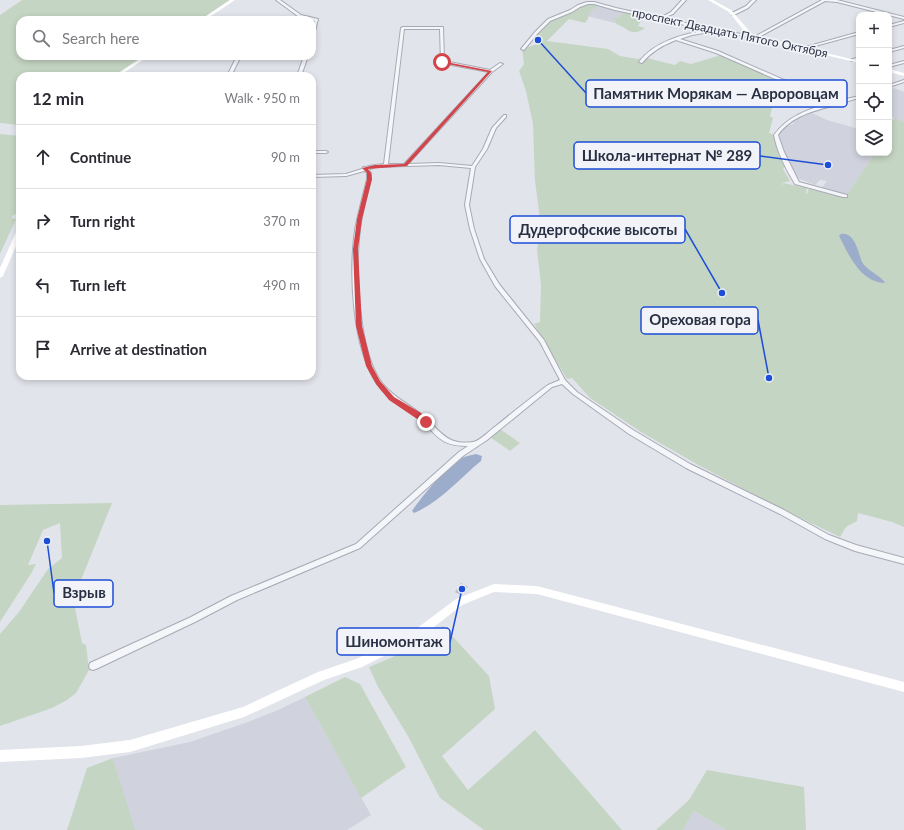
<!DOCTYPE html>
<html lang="en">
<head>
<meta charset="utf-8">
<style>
  body { margin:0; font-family:Lato,sans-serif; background:#f2f2f3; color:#2b2b33 }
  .controls { position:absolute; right:12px; top:12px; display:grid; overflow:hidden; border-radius:8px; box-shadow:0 2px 6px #0003 }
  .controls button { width:36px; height:36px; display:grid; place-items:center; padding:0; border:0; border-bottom:1px solid #e1e1e2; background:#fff; color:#2b2b33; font:20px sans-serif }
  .stop { position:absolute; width:12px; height:12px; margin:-9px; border:3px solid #d24449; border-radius:50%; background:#fff }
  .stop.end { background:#d24449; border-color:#fff; box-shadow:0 1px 4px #0008 }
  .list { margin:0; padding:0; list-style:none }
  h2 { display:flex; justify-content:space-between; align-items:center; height:52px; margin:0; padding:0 16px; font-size:17px }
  h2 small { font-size:13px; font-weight:400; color:#7c7c81 }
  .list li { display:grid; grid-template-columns:26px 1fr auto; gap:12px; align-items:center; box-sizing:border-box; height:64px; padding:0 16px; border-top:1px solid #e1e1e2 }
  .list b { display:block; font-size:15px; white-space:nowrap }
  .list em { font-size:13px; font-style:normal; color:#7c7c81 }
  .icon { flex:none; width:22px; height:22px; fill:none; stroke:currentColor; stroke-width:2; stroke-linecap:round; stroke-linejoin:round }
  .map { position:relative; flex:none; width:904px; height:830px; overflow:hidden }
  .search { position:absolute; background:#fff; box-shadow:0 2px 6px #0003; left:16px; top:16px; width:300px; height:44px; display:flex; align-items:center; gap:10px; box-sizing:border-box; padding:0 14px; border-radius:12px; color:#7c7c81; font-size:15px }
  .panel { position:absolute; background:#fff; box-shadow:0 2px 6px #0003; left:16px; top:72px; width:300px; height:308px; border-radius:12px }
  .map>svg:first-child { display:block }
  .built { fill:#d0d3dd }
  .green { fill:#c5d5c3 }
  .water { fill:#9cadcb }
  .building { fill:#b9bdc8 }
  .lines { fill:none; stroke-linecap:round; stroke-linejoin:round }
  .street-casing { stroke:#a7aab5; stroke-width:2 }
  .street { fill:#f5f6f9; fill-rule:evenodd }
  .secondary { fill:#fff; fill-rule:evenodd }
  .route { fill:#d24449 }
  .labels { text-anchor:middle; stroke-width:3.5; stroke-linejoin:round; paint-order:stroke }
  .far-street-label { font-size:12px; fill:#293043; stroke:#f1f3f8 }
  .leader { fill:none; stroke:#1d4ed8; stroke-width:1.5 }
  .callout-dot { fill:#1d4ed8; stroke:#f1f3f8; stroke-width:1.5 }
  .callout { fill:#f1f3f8; stroke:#1d4ed8; stroke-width:1.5 }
  .callout-label { font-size:15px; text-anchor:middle; font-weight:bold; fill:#293043 }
</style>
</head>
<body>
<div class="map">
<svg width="904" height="830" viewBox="0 0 904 830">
  <rect width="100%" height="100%" fill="#e2e4eb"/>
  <g class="built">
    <path d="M586,4L599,5L610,9L635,14L623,25L571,12Z"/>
    <path d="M894,88L904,92V122L889,116V90Z"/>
    <path d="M812,113L827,120L859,129V153H875L845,198L820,190L827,181L820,180L815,185L795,177L778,140V135L785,126L794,124L793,121Z"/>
    <path d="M305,697L371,815L347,830H134L113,758L190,742L245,723L278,710Z"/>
    <path d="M694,811L726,830H683Z"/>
  </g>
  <g class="green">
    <path d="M22,0H230L200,20H20V56H144L114,76H20V125L0,123V15Z"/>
    <path d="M591,4H596L597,6L589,13L588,19L585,23L569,19L547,41L608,49L620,56L638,59L643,57L675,65L680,61L691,64L721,55L779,80L770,116L773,118L769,133L774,135L789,168L785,167L783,169L790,181L782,183V187L783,183L807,188L806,194H807L809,188H815L840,195L848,193L875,153H889V123L895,118L904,122V527L892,522L858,513L857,521L846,527L840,537L790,513L700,466L641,432L590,398L572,378L567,379L534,324L540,322L541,285L537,250L541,226L535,181L533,124L526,91L519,71L524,64L522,49L543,42H540L543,38L537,37V32L555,17Z"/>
    <path d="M624,12L644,16L638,26L645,28C631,38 629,28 616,24V20L610,18H618Z"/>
    <path d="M0,134L20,136V206L16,214L12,216V218L16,219L0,254Z"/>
    <path d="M500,429L520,443L510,451L490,437Z"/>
    <path d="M112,503L81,580L75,608L82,643L86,645L89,670L76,693L67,700L52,708L0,726V634L19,612L48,569L62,558L60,523L43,530L28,565L36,564L32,572L0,622V505Z"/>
    <path d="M443,626L489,676L495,709L442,756L468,790L535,730L622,830H484L440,798L408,736L378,687L369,667L393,657Z"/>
    <path d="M345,677L360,684L406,767L361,798L305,697Z"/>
    <path d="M113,758L135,830H67L87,768Z"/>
    <path d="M707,770L804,787L806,830H726L694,811L683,830H656L689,800Z"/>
  </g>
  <g class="water">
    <path d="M841,234C855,232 858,252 862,262C867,271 882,276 885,283C860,282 849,255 839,236Z"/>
    <path d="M476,454L482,456L481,461C459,479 440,502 414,513L412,511C422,496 447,466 464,457C467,456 472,455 476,454Z"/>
  </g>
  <path class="building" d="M461,583L468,587L461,595L455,592Z"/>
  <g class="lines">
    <defs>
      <g id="street">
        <path d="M276,0H280L301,15L318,19L313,39H312V32L315,21L299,17Z"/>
        <path d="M682,0H686L673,14L663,18L712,29L753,36L751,37L710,31V32L692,35L680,39L718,51L834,102L859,96V98C851,100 842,103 835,105C814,111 791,116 778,135L784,152L799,182L847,195V197H843L795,184C786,169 777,152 774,135C788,116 809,109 830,103L716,53L676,40C663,45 651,52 642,63L639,62C655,41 683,34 708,30L615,10L594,4H588L580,7L572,12L550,21L537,34L524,50L521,49L535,32L548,19L570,10L578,5L587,2H594L616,8L660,18L671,12Z"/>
        <path d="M752,0H756L748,8L734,15H732V13L746,6Z"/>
        <path d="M822,0H837L904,17V19L837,2L825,1L757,38L754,37Z"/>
        <path d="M904,21V23L889,27V25Z"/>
        <path d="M403,27H443L444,61L490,70L500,63L503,64L492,72L408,164L439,163L472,166L483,149L492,128L504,115H506V117L496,128L487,149L475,167L469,205L474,229L484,259L499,284L544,340L565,380L577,392L633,430L690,464L784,510L829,535L856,545L904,558V564L855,551L825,539L780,514L686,468L629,434L573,394L562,384L552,387L487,440L463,456L360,548L237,600L195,622L96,669L93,670L90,669L89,666L90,663L189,618L231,596L356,544L459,452L468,446C437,446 437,433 417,417C403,406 387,399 377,384C352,347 349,273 355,230C358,213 363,196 367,179V173L364,171L346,176L312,177V175L346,174L362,169L363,167C367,167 370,166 375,165C378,164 381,165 384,164L401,28ZM404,29H440L441,63L489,72L404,164H388ZM439,165L471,168L465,205L470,229L480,259L495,286L540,342L560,380L548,385C531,398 513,412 496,426C490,430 480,441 473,442C446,446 440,430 422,415C409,404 393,397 382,383C358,351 355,269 360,229C362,212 367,196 371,179V173L368,170L375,167Z"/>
        <path d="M859,32V34L804,49L802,48Z"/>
        <path d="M904,46V48L889,52V50Z"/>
        <path d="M237,56H241L231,76H227Z"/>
        <path d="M304,56H308L301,76H297Z"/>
        <path d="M859,57V59L852,61L850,60Z"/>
        <path d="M904,61V63L889,67V65Z"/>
        <path d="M904,80V82L889,87V85Z"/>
        <path d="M312,151H326L328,152L326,153H312Z"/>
      </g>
    </defs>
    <use href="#street" class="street-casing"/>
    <use href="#street" class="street"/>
    <g class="secondary">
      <path d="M230,0H235L205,20H200Z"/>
      <path d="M708,0H713L731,10L753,35L859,61V63L749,37L729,12Z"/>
      <path d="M144,56H149L119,76H114Z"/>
      <path d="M889,69L904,73V76L889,72Z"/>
      <path d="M20,228V237L3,276L0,278V268L17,230Z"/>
      <path d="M494,584L537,586L904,682V692L537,594L494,592L462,605L420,638L362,667L324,680L244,717L130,752L81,758L0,762V750L81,746L130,740L243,707L318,672L356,659L412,632L456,599Z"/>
    </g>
  </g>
  <path class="route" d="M441,61L492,71L407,166L368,169L371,173L372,179L362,219L358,249L362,326L372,366L380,381L394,397L421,413L429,422L426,425L389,400L376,384L366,366L356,326L353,249L357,219L367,179V173L362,168L375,165L404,164L488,72L442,63Z"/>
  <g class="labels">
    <g class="far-street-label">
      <text transform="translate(730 33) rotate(12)" y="4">проспект Двадцать Пятого Октября</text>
    </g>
  </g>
  <path class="leader" d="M538 40L586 93M828 165L760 156M722 293L685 229M769 378L758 320M47 541L54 593M462 589L450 642"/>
  <g class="callout-dot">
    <circle cx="538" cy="40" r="4"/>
    <circle cx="828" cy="165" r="4"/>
    <circle cx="722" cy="293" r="4"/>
    <circle cx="769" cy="378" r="4"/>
    <circle cx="47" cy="541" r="4"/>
    <circle cx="462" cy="589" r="4"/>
  </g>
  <g class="callout">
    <rect x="586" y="80" width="261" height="27" rx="4"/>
    <rect x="574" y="142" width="186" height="27" rx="4"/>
    <rect x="510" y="216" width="175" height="27" rx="4"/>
    <rect x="641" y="307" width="117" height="27" rx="4"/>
    <rect x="54" y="580" width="59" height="27" rx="4"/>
    <rect x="337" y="628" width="113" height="27" rx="4"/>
  </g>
  <g class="callout-label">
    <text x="716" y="99">Памятник Морякам — Авроровцам</text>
    <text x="667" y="161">Школа-интернат № 289</text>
    <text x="598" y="235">Дудергофские высоты</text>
    <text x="700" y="325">Ореховая гора</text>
    <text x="84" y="598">Взрыв</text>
    <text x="394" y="647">Шиномонтаж</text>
  </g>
</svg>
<div class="controls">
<button>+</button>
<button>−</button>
<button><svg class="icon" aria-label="locate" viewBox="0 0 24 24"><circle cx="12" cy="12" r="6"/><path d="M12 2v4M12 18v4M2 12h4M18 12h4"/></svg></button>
<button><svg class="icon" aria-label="layers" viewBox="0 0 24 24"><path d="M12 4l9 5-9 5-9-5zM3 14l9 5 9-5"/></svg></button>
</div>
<div class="stop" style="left:442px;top:62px"></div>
<div class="stop end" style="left:426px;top:422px"></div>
<div class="search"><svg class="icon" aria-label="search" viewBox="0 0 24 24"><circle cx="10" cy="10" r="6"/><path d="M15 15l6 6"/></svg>Search here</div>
<section class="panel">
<h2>12 min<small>Walk · 950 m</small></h2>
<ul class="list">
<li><svg class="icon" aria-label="ahead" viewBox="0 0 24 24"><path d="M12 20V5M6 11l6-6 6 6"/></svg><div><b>Continue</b></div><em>90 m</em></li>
<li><svg class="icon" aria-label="right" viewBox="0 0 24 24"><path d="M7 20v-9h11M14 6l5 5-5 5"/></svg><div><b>Turn right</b></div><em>370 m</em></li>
<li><svg class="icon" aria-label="left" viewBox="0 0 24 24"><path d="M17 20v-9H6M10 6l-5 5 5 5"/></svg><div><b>Turn left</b></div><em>490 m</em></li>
<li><svg class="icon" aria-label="arrive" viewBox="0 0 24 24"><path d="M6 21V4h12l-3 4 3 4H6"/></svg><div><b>Arrive at destination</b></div></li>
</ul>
</section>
</div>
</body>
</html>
